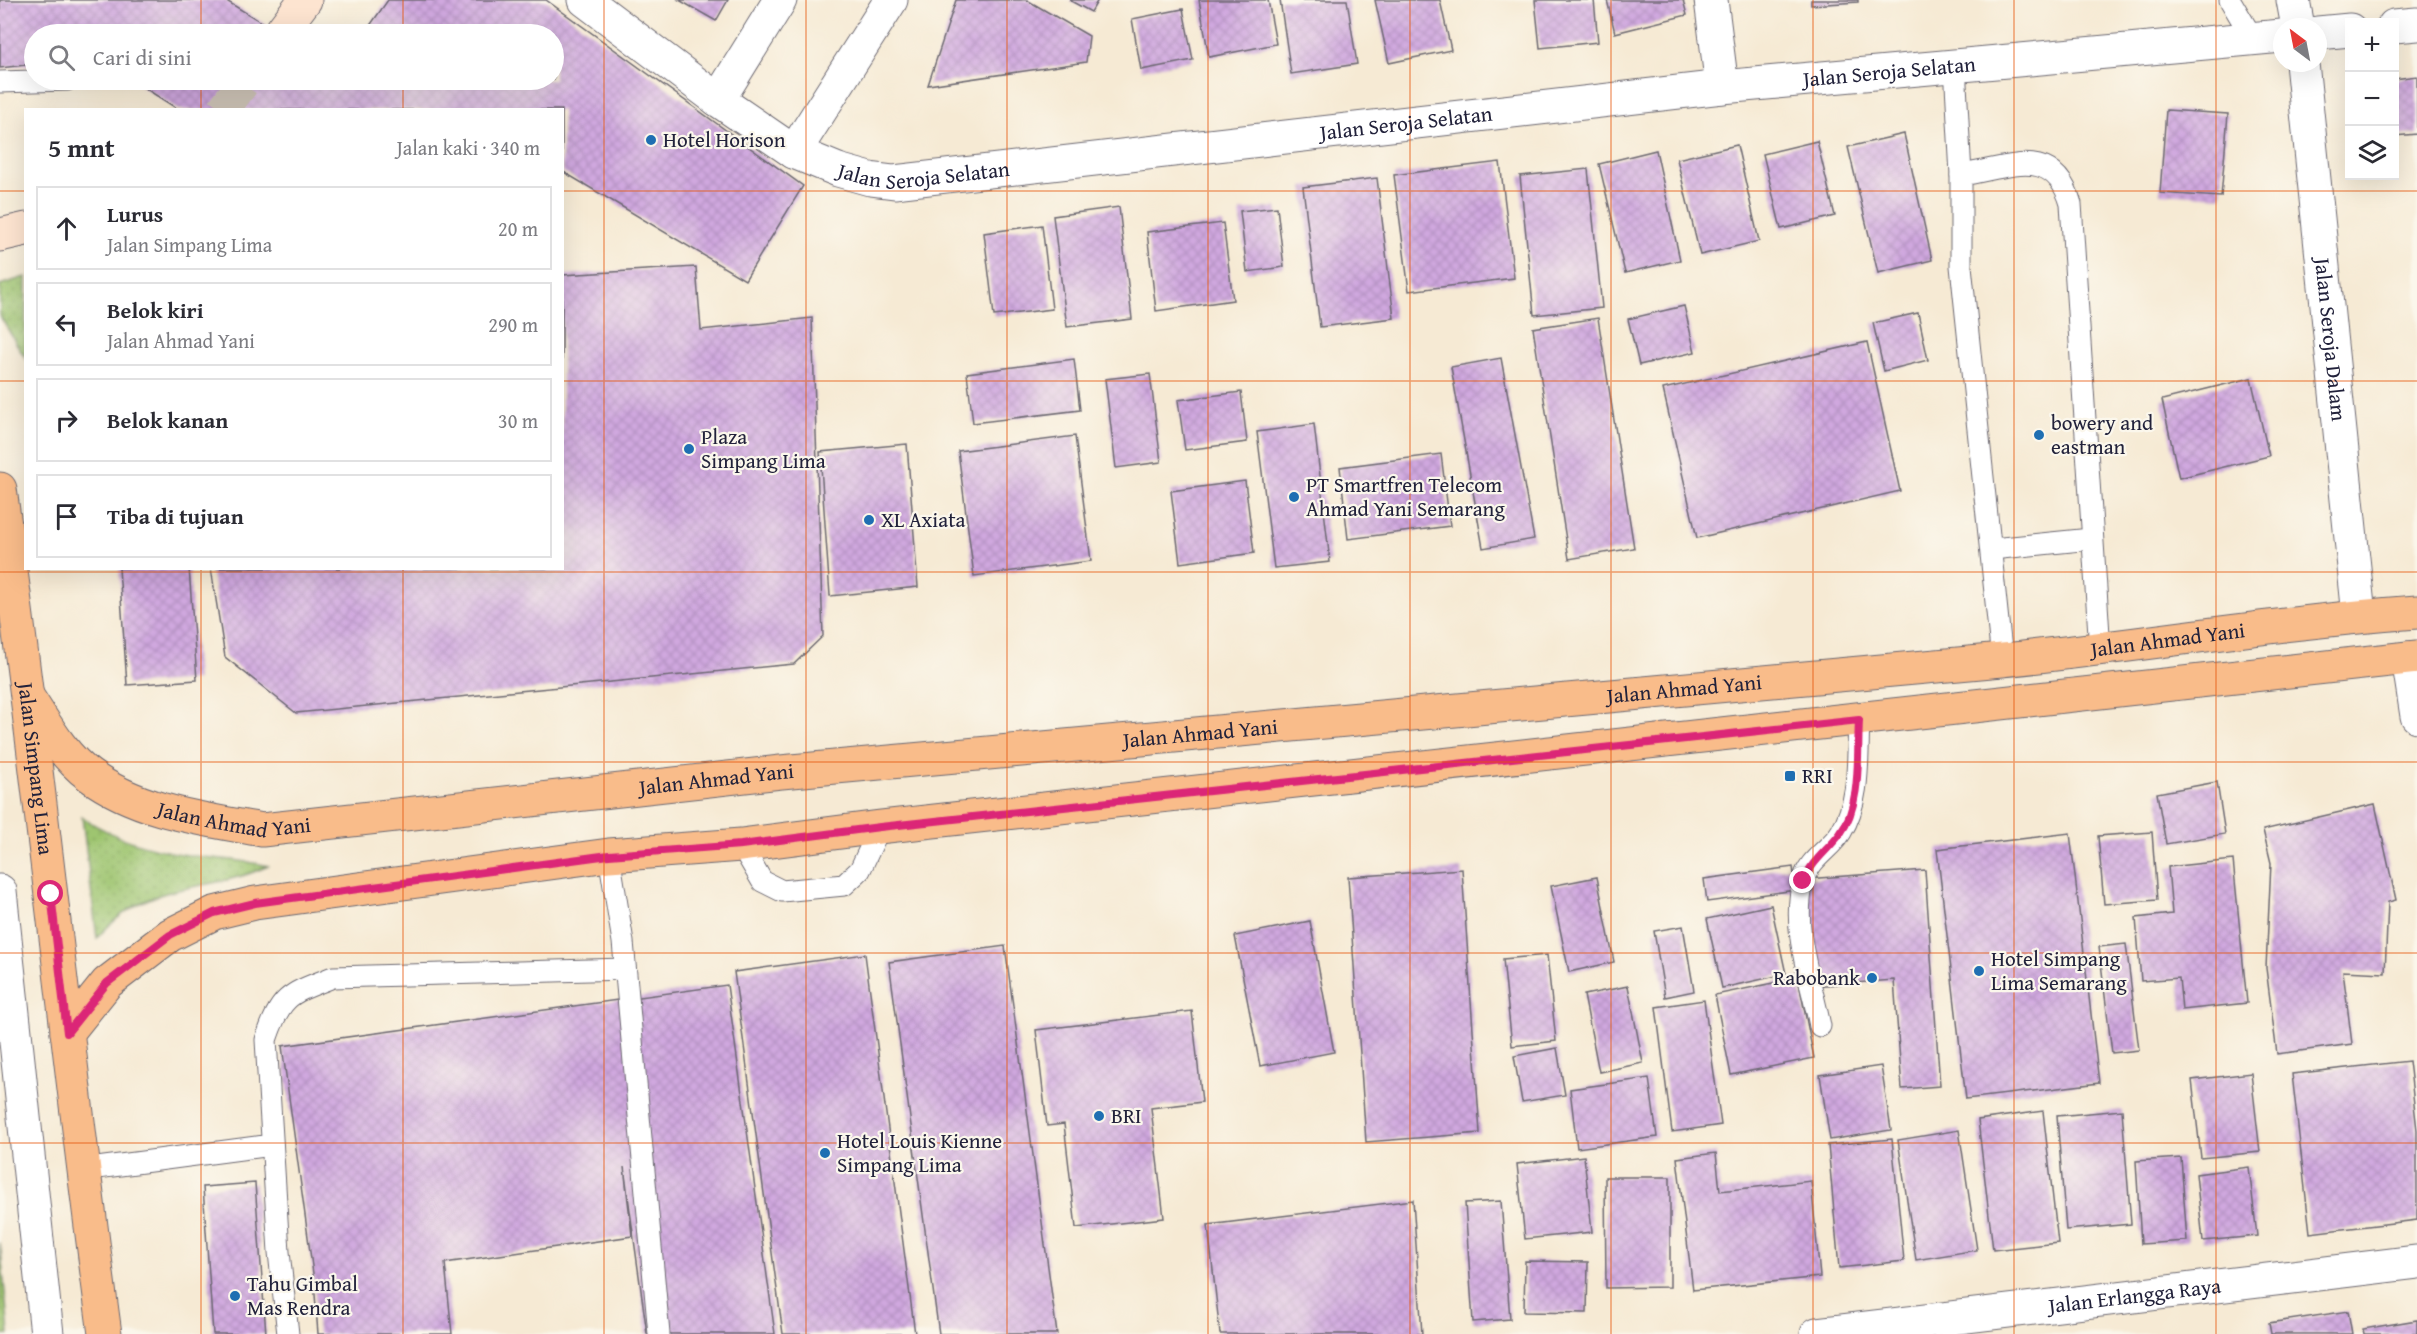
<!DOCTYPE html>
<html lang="id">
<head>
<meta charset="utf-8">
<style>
  body { margin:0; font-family:"Gentium Book Plus",serif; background:#f2f2f3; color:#2b2b33 }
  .controls { position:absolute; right:18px; top:18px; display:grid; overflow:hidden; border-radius:0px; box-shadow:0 6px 24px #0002 }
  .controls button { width:54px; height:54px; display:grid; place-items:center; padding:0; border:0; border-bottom:2px solid #e1e1e2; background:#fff; color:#2b2b33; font:30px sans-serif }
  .compass { position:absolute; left:2273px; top:18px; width:54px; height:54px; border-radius:50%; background:#fff; box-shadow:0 6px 24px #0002; rotate:328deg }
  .stop { position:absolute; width:18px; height:18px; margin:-14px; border:4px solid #db2777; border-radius:50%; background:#fff }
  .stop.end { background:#db2777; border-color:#fff; box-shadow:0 2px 6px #0008 }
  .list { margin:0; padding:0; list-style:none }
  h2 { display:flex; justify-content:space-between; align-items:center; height:78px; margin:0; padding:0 24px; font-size:26px }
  h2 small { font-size:20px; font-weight:400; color:#7c7c81 }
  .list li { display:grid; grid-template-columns:39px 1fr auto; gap:18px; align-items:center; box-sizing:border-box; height:84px; margin:0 12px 12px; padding:0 12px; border:2px solid #e1e1e2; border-radius:0px }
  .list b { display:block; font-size:22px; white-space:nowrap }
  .list p { margin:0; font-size:20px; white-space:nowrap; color:#7c7c81 }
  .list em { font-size:20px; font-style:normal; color:#7c7c81 }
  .icon { flex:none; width:33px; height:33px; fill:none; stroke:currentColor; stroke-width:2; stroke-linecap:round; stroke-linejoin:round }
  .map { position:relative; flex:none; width:2417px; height:1334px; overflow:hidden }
  .search { position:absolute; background:#fff; box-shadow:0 6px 24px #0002; left:24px; top:24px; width:540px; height:66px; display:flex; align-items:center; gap:15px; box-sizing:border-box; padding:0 21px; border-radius:33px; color:#7c7c81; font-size:22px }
  .panel { position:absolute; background:#fff; box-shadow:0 6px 24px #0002; left:24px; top:108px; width:540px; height:462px; border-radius:0px }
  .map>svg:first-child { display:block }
  .park { fill:url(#park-dots); stroke:#607456; stroke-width:1.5 }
  .building { fill:url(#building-cross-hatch) }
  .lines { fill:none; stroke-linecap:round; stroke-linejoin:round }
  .secondary-tunnel { stroke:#ccc2b5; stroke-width:33; stroke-dasharray:33 16; stroke-linecap:butt }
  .lane-casing { stroke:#6c6871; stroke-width:23 }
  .street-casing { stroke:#6c6871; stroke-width:35 }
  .secondary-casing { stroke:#6c6871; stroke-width:35 }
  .primary-casing { stroke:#6c6871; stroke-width:35 }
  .lane { stroke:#fff; stroke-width:21 }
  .street { stroke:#fff; stroke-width:33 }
  .secondary { stroke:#fde4d0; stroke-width:33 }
  .primary { stroke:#f9bc8a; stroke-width:33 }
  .route { stroke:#db2777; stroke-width:8 }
  .grid { fill:none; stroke:#e8590c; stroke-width:1.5; stroke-opacity:0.55 }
  .poi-dot { fill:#1f6fb2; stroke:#fbf7ec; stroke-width:2 }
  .labels { text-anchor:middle; stroke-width:4.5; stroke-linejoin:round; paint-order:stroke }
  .street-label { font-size:21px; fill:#22223b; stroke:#fbf7ec }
  .poi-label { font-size:21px; fill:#22223b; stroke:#fbf7ec; text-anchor:start }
</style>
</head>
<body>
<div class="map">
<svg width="2417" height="1334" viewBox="0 0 2417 1334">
  <defs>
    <pattern id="park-dots" width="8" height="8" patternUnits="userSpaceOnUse" patternTransform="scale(1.5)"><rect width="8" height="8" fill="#9ec570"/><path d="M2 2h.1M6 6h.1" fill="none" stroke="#88a962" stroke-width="1.8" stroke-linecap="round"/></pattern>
    <pattern id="building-cross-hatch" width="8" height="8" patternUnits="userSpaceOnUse" patternTransform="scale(1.5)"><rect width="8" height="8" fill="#d0a8df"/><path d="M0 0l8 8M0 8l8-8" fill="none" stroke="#b290c0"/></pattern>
  </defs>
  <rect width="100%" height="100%" fill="#fbf7ec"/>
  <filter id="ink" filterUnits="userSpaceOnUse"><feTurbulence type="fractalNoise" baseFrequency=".0167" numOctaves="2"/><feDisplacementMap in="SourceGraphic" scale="12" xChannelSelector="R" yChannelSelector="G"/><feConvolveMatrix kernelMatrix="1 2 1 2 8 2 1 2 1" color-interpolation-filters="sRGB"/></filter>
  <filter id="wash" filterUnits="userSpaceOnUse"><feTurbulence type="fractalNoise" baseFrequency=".008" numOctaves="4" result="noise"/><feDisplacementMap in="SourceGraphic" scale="24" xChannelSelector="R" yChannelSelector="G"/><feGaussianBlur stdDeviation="1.35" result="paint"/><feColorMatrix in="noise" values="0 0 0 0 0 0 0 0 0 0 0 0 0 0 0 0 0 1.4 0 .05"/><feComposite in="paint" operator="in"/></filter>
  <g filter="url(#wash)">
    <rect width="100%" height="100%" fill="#f6ead4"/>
    <g class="park">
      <path d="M25,277H26L25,358L0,316V285Z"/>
      <path d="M82,817C119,842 168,854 213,858C232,860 249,861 268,866C201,897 154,874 97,938Z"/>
      <path d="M0,1242L9,1334H0Z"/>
    </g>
    <g id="blocks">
      <g class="building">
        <path d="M0,0H225L281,34H34V64L0,68Z"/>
        <path d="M388,0H546L803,186L745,280L562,171V110H179L132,80H554V34H364Z"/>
        <path d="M679,0H728L716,21Z"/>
        <path d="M956,0H1027L1089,36L1086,62L928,85Z"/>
        <path d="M1069,0H1098L1091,12Z"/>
        <path d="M1199,0H1268L1276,44L1209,57Z"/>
        <path d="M1280,0H1347L1357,64L1291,74Z"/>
        <path d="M1375,0H1440L1451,50L1389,63Z"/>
        <path d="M1535,0H1594L1598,42L1540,48Z"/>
        <path d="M1607,0H1683L1687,15L1615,33Z"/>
        <path d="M1811,0H1858V2L1811,5Z"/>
        <path d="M1183,9L1193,60L1141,70L1132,19Z"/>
        <path d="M2417,76V134L2394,136V79Z"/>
        <path d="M2166,110L2228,114L2221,197L2160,193Z"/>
        <path d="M1904,134L1932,260L1878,273L1848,147Z"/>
        <path d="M1817,141L1835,216L1781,229L1763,154Z"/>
        <path d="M1737,145L1759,241L1700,255L1677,159Z"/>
        <path d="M1656,150L1680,260L1625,273L1599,164Z"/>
        <path d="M1500,162L1514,278L1409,291L1394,175Z"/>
        <path d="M1588,169L1602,308L1534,315L1520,176Z"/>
        <path d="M1377,178L1394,318L1320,327L1303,187Z"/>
        <path d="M1119,207L1132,319L1067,327L1053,216Z"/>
        <path d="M1277,207L1284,267L1247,272L1240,211Z"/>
        <path d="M1223,223L1233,300L1156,311L1147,232Z"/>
        <path d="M1042,225L1052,309L994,316L984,233Z"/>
        <path d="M696,267L701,330L812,318L823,636L794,664L296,713L225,657L211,568H562V275Z"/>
        <path d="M1684,306L1695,352L1639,365L1628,319Z"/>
        <path d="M1918,313L1928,360L1884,371L1873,323Z"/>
        <path d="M1598,318L1634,548L1569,559L1533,328Z"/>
        <path d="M1867,342L1900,491L1697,538L1663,389Z"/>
        <path d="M1501,358L1534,539L1483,548L1451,367Z"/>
        <path d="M1074,359L1080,410L973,423L967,373Z"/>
        <path d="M1150,374L1161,462L1116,468L1105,379Z"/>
        <path d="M2251,378L2269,456L2179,478L2162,400Z"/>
        <path d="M1241,392L1247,442L1185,450L1178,400Z"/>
        <path d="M1314,424L1330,562L1274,568L1257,432Z"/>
        <path d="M1075,436L1091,561L974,576L958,451Z"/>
        <path d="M907,444L918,587L830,596L820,452Z"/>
        <path d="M1441,454L1450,526L1348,539L1340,467Z"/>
        <path d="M1245,481L1254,553L1180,563L1171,491Z"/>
        <path d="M119,568H189L197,680L127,685Z"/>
        <path d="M2217,782L2225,834L2166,844L2157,793Z"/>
        <path d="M2375,804L2396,900L2388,902L2385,973L2343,971L2352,1044L2277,1054L2266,968L2271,863L2263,830Z"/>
        <path d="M2152,832L2157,900L2104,904L2098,836Z"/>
        <path d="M2070,833L2099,1083L1966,1099L1937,849Z"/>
        <path d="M2233,860L2247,1003L2182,1010L2179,978L2141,981L2136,918L2172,914L2168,867Z"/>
        <path d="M1793,867L1796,890L1707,902L1704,879Z"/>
        <path d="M1462,869L1480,1133L1366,1142L1348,877Z"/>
        <path d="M1925,870L1940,1086L1902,1089L1894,980L1813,986L1806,879Z"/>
        <path d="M1597,877L1614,962L1569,972L1551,886Z"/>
        <path d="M1771,905L1786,974L1722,988L1707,919Z"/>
        <path d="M1310,921L1334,1052L1260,1066L1235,936Z"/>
        <path d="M1683,926L1694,991L1665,997L1654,931Z"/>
        <path d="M2126,944L2139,1050L2112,1053L2099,947Z"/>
        <path d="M1005,946L1057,1334H939L889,962Z"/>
        <path d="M865,954L915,1334H783L734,972Z"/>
        <path d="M1547,955L1556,1041L1512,1046L1503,959Z"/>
        <path d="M1798,978L1814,1058L1731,1075L1715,995Z"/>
        <path d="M727,985L775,1334H647L624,1167L632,1236L445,1263L452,1334H318L314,1281L282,1046Z"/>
        <path d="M1628,986L1643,1063L1599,1072L1584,995Z"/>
        <path d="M1704,1000L1721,1125L1672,1132L1656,1007Z"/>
        <path d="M1192,1011L1202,1102L1151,1108L1164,1218L1076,1228L1064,1124L1047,1126L1036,1030Z"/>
        <path d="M1557,1048L1565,1095L1522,1102L1514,1056Z"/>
        <path d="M2409,1061L2417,1130V1220L2310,1233L2292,1074Z"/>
        <path d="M1881,1066L1891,1130L1830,1140L1820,1075Z"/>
        <path d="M2251,1073L2260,1152L2201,1158L2192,1080Z"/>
        <path d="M1649,1078L1657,1137L1577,1148L1570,1089Z"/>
        <path d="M2122,1110L2131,1224L2066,1230L2057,1116Z"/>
        <path d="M2043,1111L2058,1243L1993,1250L1978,1120Z"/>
        <path d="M1959,1130L1977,1250L1916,1260L1898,1140Z"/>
        <path d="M1892,1139L1904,1261L1839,1268L1828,1145Z"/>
        <path d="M1716,1153L1720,1191L1811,1181L1820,1277L1693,1290L1677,1158Z"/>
        <path d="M1584,1156L1592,1232L1525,1239L1517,1164Z"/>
        <path d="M2181,1158L2187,1241L2141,1244L2136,1161Z"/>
        <path d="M2249,1167L2257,1236L2203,1241L2196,1174Z"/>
        <path d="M1605,1177H1670V1287L1606,1288Z"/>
        <path d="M255,1183L266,1334H213L203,1187Z"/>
        <path d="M1413,1200L1422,1334H1220L1208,1225Z"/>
        <path d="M1501,1201L1510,1319L1473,1322L1465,1203Z"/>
        <path d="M1525,1261L1588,1262L1587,1313L1524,1312Z"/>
        <path d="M2348,1311L2352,1334H2271L2269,1323Z"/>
        <path d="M2417,1320V1334H2364L2363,1329Z"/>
      </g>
    </g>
  </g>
  <g filter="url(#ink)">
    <use href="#blocks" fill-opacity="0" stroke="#6c6871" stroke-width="1.5"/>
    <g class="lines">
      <path class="secondary-tunnel" d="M223,110L245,80"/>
      <defs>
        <g id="lane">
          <path d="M2230,0L2253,39"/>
          <path d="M1955,66L1961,175"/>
          <path d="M0,82L67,80"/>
          <path d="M1992,549L2091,539"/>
          <path d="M2002,660L1961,266V175C2009,168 2054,144 2071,204L2100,650"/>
          <path d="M741,845L762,881L782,891L844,885L860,870L880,827"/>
          <path d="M609,855L623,942L659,1334"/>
          <path d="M1820,1026C1811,980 1791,929 1803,882C1808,859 1830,850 1841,832C1861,800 1857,756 1859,720"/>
          <path d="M82,1170L272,1145"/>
          <path d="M288,1334L279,1252L266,1040C281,995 289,994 333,977L625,969"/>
        </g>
        <g id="street">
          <path id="s1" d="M585,0L718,100L794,152L838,170L870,179L894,182L1722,87L2282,36"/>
          <path d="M1711,0L1722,87"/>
          <path d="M2293,0L2298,27"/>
          <path d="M2394,26L2417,24"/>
          <path d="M2318,33L2350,30"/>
          <path id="s2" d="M2302,63L2359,616"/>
          <path d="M718,100L780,0"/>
          <path d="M794,152L891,0"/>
          <path d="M2408,658L2417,716"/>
          <path d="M0,891L47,1334"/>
          <path id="s3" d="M1817,1334L2417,1262"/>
        </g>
        <g id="secondary">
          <path d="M280,33L305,0"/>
          <path d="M0,235L26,229"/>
        </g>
        <g id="primary">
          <path id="s4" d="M0,489C39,770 67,1053 105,1334"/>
          <path id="s5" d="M29,699C46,725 63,756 89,775C139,812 203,819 262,830L781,772L2002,660C2141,646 2278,622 2417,612"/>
          <path d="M67,1033L107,983L170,935L214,913L255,903L609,855L741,845L880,827L2417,657"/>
        </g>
      </defs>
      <use href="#lane" class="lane-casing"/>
      <use href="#street" class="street-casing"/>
      <use href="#secondary" class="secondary-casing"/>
      <use href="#primary" class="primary-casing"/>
      <use href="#lane" class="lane"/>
      <use href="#street" class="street"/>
      <use href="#secondary" class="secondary"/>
      <use href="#primary" class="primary"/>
    </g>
  </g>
  <g class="lines" filter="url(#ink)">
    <path class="route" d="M51,894L67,1033L107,983L170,935L214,913L255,903L609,855L741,845L880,827L1859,720C1857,755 1862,804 1840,834C1827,851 1812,861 1803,881"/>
  </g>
  <path class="grid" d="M201,0V34M403,0V34M604,0V1334M806,0V1334M1007,0V1334M1208,0V1334M1410,0V1334M1611,0V1334M1813,0V1334M2014,0V1334M2216,0V1334M201,80V110M403,80V110M0,191H26M562,191H2417M0,381H26M562,381H2417M201,568V1334M403,568V1334M0,572H2417M0,762H2417M0,953H2417M0,1143H2417"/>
  <g class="poi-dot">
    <circle cx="651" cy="140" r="6"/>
    <circle cx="2039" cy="435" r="6"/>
    <circle cx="689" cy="449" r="6"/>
    <circle cx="1294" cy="497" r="6"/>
    <circle cx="869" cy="520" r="6"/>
    <rect x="1784" y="770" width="12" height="12" rx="3"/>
    <circle cx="1979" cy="971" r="6"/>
    <circle cx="1872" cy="978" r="6"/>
    <circle cx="1099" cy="1116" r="6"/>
    <circle cx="825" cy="1153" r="6"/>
    <circle cx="235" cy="1296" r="6"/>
  </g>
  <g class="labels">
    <g class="street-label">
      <text dy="7" stroke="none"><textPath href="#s1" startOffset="1365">Jalan Seroja Selatan</textPath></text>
      <text dy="7" stroke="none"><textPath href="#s1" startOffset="879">Jalan Seroja Selatan</textPath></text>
      <text dy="7" stroke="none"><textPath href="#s1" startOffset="393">Jalan Seroja Selatan</textPath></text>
      <text dy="7" stroke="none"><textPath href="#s2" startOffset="278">Jalan Seroja Dalam</textPath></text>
      <text dy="7" stroke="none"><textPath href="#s5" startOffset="2196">Jalan Ahmad Yani</textPath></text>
      <text dy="7" stroke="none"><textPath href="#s5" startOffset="1710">Jalan Ahmad Yani</textPath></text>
      <text dy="7" stroke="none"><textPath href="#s5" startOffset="1224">Jalan Ahmad Yani</textPath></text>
      <text dy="7" stroke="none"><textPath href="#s4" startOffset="282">Jalan Simpang Lima</textPath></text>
      <text dy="7" stroke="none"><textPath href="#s5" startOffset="738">Jalan Ahmad Yani</textPath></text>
      <text dy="7" stroke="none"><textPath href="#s5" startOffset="252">Jalan Ahmad Yani</textPath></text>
      <text dy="7" stroke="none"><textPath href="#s3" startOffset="320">Jalan Erlangga Raya</textPath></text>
    </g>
    <g class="poi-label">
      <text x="663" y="147">Hotel Horison</text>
      <text x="2051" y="430">bowery and<tspan x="2051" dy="24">eastman</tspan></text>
      <text x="701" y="444">Plaza<tspan x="701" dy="24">Simpang Lima</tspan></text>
      <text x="1306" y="492">PT Smartfren Telecom<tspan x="1306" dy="24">Ahmad Yani Semarang</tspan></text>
      <text x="881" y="527">XL Axiata</text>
      <text x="1802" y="783">RRI</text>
      <text x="1991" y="966">Hotel Simpang<tspan x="1991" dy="24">Lima Semarang</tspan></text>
      <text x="1860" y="985" text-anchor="end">Rabobank</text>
      <text x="1111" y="1123">BRI</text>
      <text x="837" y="1148">Hotel Louis Kienne<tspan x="837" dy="24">Simpang Lima</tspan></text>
      <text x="247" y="1291">Tahu Gimbal<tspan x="247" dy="24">Mas Rendra</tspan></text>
    </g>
  </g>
</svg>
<div class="controls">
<button>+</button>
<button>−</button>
<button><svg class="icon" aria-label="layers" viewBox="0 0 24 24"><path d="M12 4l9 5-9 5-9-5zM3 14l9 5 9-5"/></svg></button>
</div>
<svg class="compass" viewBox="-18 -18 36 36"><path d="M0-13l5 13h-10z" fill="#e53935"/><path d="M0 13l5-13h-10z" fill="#7c7c81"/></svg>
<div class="stop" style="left:51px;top:894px"></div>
<div class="stop end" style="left:1803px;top:881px"></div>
<div class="search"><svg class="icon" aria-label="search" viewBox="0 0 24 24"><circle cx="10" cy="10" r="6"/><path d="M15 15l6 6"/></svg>Cari di sini</div>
<section class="panel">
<h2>5 mnt<small>Jalan kaki · 340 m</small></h2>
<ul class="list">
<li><svg class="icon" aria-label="ahead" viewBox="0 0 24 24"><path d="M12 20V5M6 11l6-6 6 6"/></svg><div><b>Lurus</b><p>Jalan Simpang Lima</p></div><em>20 m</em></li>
<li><svg class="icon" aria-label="left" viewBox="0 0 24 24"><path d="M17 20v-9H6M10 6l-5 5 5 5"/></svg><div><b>Belok kiri</b><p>Jalan Ahmad Yani</p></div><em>290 m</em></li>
<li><svg class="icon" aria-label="right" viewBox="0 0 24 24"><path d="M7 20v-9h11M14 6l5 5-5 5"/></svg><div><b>Belok kanan</b></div><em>30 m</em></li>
<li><svg class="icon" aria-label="arrive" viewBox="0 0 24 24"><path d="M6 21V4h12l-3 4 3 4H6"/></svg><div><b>Tiba di tujuan</b></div></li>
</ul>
</section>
</div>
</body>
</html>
